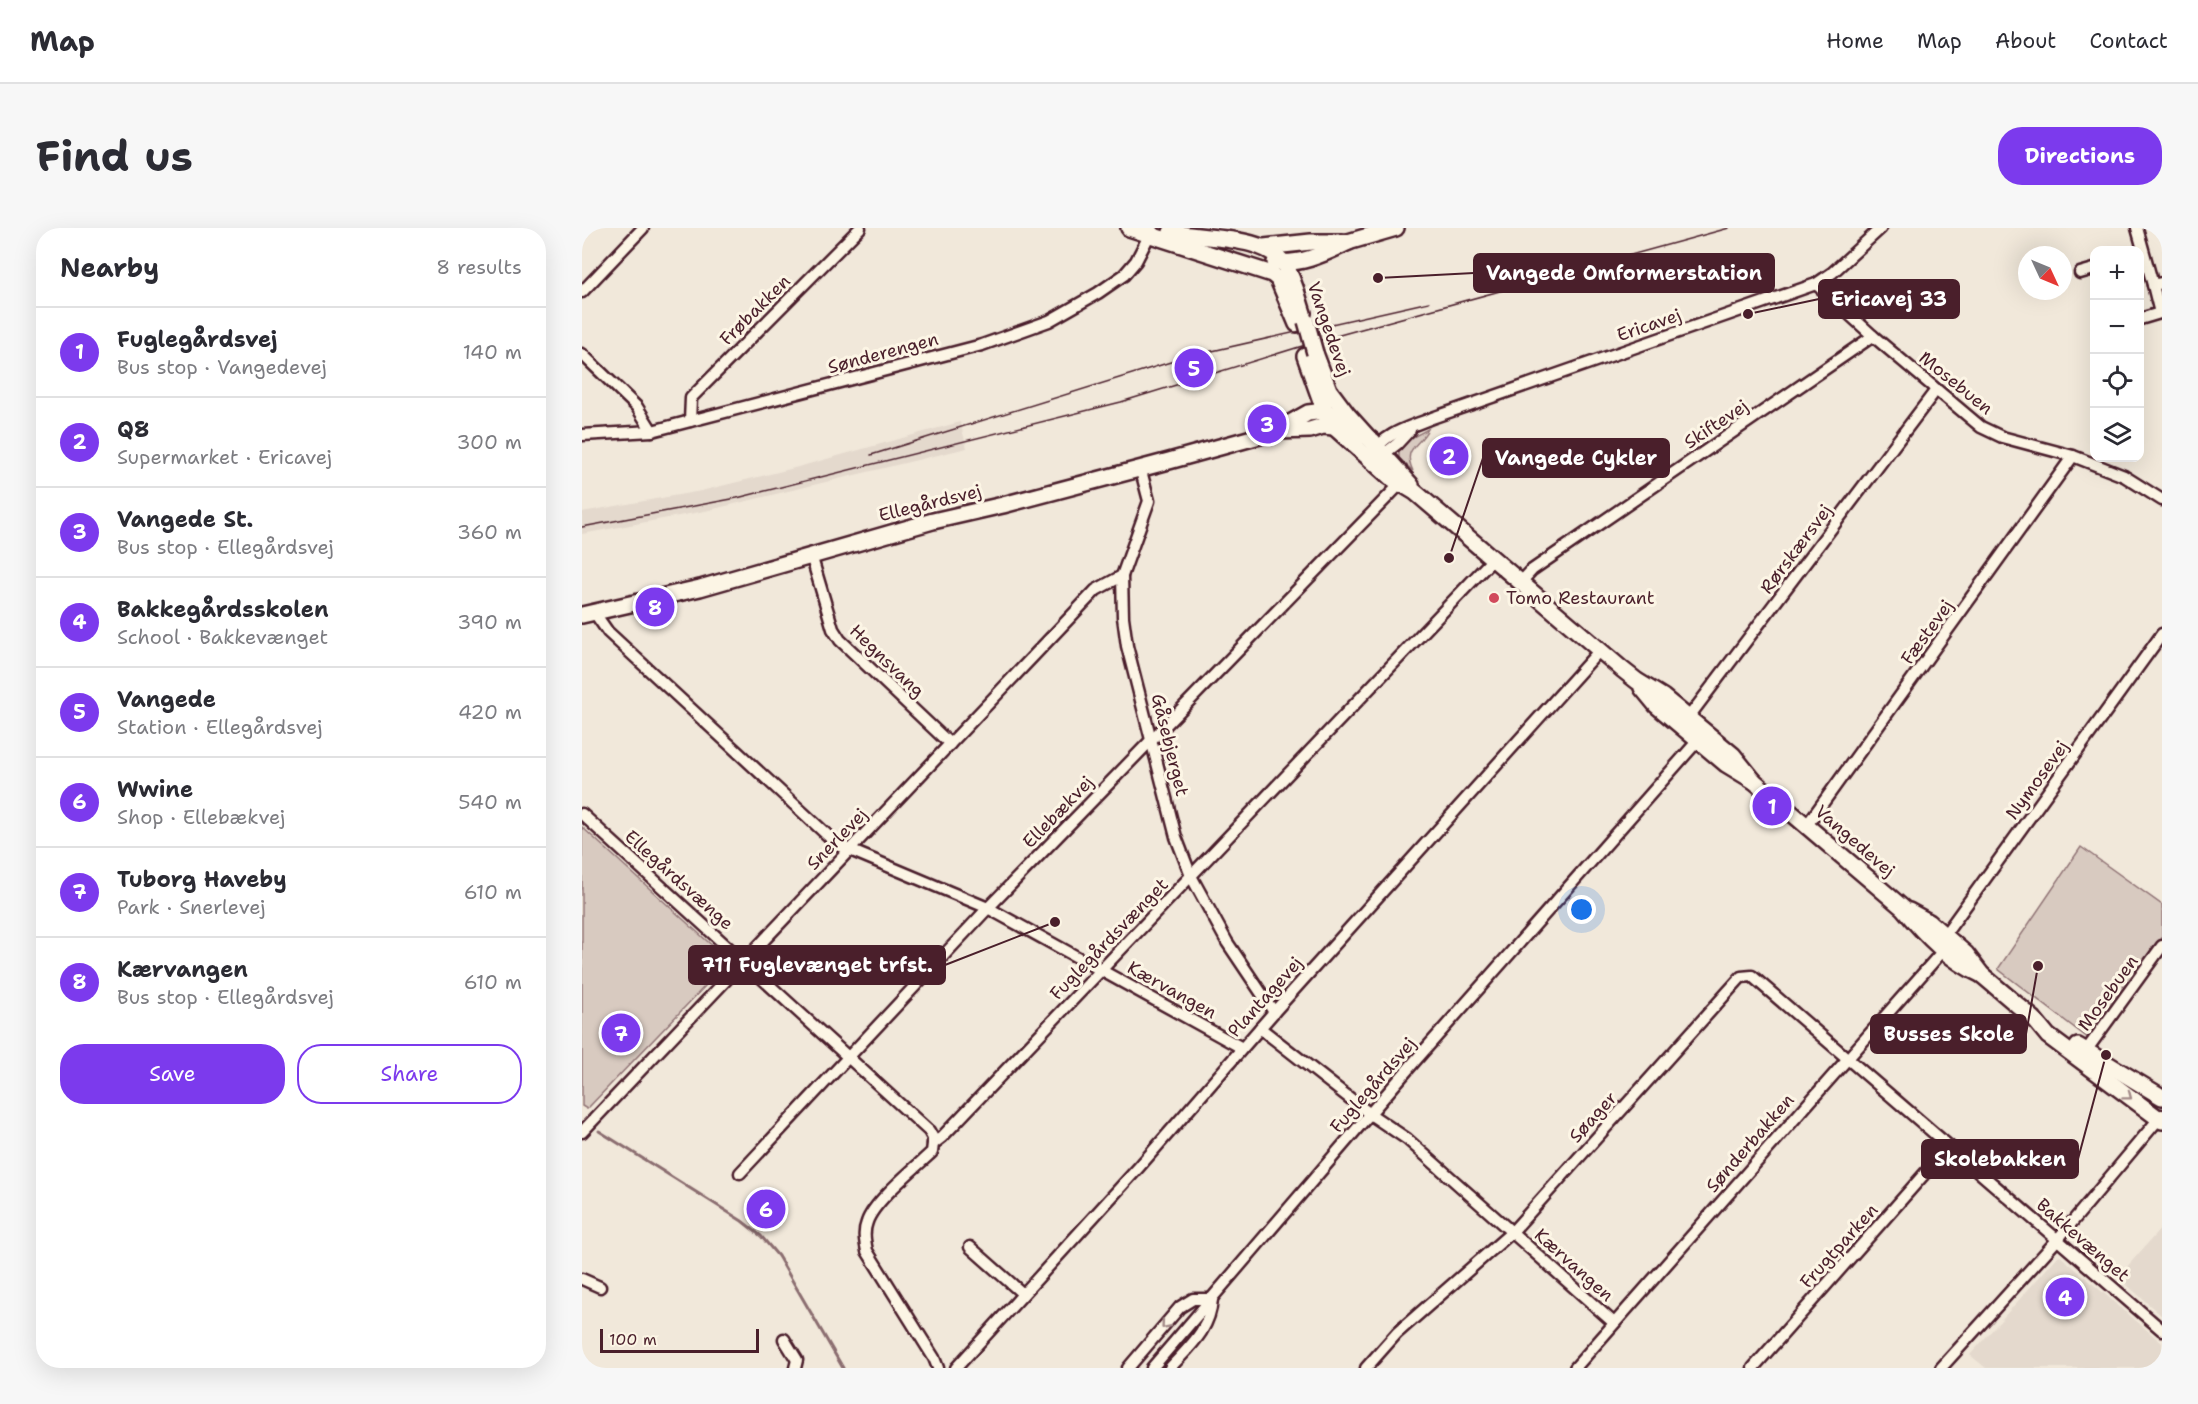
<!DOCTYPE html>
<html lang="en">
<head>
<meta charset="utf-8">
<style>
  body { margin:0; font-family:"Shantell Sans",sans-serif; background:#f7f7f7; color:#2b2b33 }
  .controls { position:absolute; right:18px; top:18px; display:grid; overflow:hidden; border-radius:12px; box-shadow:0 6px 24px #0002 }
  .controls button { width:54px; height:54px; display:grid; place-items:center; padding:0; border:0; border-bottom:2px solid #e1e1e2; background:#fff; color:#2b2b33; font:30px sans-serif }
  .compass { position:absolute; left:1436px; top:18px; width:54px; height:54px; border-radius:50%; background:#fff; box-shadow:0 6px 24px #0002; rotate:134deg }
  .scale { position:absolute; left:18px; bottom:15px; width:159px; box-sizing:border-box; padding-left:6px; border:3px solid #4a1f2b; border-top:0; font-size:16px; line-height:21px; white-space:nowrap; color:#4a1f2b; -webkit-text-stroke:4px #fcf5e5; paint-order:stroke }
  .you { position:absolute; left:1000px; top:682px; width:21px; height:21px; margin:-15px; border:4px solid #fff; border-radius:50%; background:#1a73e8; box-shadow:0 0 0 9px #1a73e833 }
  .badge { display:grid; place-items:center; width:39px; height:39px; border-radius:50%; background:#7c3aed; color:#fff; font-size:20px; font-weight:700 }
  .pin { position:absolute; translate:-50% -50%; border:3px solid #fff; box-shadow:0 2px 6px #0006 }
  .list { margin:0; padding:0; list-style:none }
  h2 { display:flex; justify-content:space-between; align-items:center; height:78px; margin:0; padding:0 24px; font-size:26px }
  h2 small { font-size:20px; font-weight:400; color:#7c7c81 }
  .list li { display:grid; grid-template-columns:39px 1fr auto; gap:18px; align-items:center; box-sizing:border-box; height:90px; padding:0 24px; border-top:2px solid #e1e1e2 }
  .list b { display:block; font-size:22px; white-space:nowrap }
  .list p { margin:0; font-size:20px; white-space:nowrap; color:#7c7c81 }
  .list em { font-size:20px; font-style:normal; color:#7c7c81 }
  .actions { display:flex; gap:12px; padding:18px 24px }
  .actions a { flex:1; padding:14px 0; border:2px solid #7c3aed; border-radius:24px; text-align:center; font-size:21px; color:#7c3aed }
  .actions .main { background:#7c3aed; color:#fff }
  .icon { flex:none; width:33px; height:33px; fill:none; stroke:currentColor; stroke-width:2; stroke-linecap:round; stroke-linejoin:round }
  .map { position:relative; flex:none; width:1580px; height:1140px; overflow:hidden; border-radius:24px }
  header { display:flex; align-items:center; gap:36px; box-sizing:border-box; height:84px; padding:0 30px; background:#fff; border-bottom:2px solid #e1e1e2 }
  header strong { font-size:28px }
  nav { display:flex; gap:33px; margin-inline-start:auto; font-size:21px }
  .intro { display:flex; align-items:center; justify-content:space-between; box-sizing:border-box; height:144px; padding:0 36px }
  h1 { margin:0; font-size:42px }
  .button { padding:15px 27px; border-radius:24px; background:#7c3aed; color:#fff; font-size:21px; font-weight:700 }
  main { display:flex; gap:36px; padding:0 36px }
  aside { flex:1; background:#fff; border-radius:24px; box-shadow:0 6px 24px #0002 }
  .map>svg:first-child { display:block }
  .built { fill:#e4d9cd }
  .green { fill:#d8cac0; stroke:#917476; stroke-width:1.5 }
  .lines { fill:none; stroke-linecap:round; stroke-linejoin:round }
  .stream { stroke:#8b6d6f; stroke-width:3 }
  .street-casing { stroke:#4a1f2b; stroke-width:15 }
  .secondary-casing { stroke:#4a1f2b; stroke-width:20 }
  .street { stroke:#fcf5e5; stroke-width:10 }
  .secondary { stroke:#fcf5e5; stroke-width:15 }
  .tram { stroke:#4a1f2b; stroke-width:1.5 }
  .secondary-bridge-casing { stroke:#4a1f2b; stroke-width:20; stroke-linecap:butt }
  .secondary-bridge { stroke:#fcf5e5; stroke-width:15 }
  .oneway { stroke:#a38a88 }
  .poi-dot { fill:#d1495b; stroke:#fcf5e5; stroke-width:2 }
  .labels { text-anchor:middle; stroke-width:6; stroke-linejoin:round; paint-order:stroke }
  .street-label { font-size:18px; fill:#4a1f2b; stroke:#fcf5e5 }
  .poi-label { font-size:18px; fill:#4a1f2b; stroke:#fcf5e5; text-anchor:start }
  .leader { fill:none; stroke:#4a1f2b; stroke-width:2 }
  .callout-dot { fill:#4a1f2b; stroke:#fcf5e5; stroke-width:2 }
  .callout { fill:#4a1f2b; stroke:#4a1f2b; stroke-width:2 }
  .callout-label { font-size:20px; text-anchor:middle; font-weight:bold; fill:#fff }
</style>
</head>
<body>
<header>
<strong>Map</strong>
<nav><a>Home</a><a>Map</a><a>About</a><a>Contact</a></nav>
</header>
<div class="intro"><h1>Find us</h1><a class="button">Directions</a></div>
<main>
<aside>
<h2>Nearby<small>8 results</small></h2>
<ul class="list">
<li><span class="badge">1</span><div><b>Fuglegårdsvej</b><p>Bus stop · Vangedevej</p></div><em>140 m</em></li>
<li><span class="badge">2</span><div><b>Q8</b><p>Supermarket · Ericavej</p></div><em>300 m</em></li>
<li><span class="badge">3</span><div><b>Vangede St.</b><p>Bus stop · Ellegårdsvej</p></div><em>360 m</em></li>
<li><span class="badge">4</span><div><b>Bakkegårdsskolen</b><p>School · Bakkevænget</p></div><em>390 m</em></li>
<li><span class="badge">5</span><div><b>Vangede</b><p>Station · Ellegårdsvej</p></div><em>420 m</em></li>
<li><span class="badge">6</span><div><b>Wwine</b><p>Shop · Ellebækvej</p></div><em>540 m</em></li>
<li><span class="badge">7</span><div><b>Tuborg Haveby</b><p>Park · Snerlevej</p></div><em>610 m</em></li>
<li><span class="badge">8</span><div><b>Kærvangen</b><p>Bus stop · Ellegårdsvej</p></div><em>610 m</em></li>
</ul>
<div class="actions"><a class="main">Save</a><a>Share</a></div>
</aside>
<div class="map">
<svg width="1580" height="1140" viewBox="0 0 1580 1140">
  <rect width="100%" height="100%" fill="#f1e8da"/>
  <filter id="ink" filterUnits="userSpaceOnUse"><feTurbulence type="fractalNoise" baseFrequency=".0167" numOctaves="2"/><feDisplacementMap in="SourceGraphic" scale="12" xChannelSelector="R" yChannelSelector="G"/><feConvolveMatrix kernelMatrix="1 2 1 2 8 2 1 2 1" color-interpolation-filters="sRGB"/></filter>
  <g filter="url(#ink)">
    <g class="built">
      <path d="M378,194L385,220L123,283L0,306V284L119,263L216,239Z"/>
      <path d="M1580,999V1088L1536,1049Z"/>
      <path d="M1477,1027L1580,1115V1140H1404L1388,1127Z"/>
    </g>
    <g class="green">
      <path d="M846,201C836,220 820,220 831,243L817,230V220L827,211Z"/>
      <path d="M0,599L147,733L5,881L0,878Z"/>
      <path d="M1499,619L1580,677V711L1507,811L1416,741Z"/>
    </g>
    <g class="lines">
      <path class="stream" d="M17,903L160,993L179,1008L196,1028L261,1140"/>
      <defs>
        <g id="street">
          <path d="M1555,0L1571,57L1580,55"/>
          <path d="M1498,45L1512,41"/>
          <path d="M1234,56L1291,108L1399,199L1420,209L1491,228L1542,248L1580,272"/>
          <path d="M0,64L61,0"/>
          <path d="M1558,91L1578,85L1571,57"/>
          <path d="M0,126L55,179L70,203"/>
          <path d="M108,193L109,170L278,0"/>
          <path d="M0,207L70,203L400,117L467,93L516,65L542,47L554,33L570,2"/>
          <path d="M793,224C801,205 832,198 850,190L1234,56L1250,45L1299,0"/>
          <path d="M798,229L815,216L828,202"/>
          <path d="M558,239L567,273L540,348L541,389L545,418L594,609L609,648L645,714L692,784"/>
          <path d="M229,327L251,401L258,412L368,516"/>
          <path d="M939,354L950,342L1291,108"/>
          <path d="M12,384L26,404L256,617L406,680L660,820"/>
          <path d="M1103,494L1354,162"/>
          <path d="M0,586L347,903L351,910V916"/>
          <path d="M1225,597L1491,228"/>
          <path d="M1359,712L1580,406"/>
          <path d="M678,800L788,886L825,911L1032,1095"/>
          <path d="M1501,827L1580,718"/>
          <path d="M0,904L514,362L540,348"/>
          <path d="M158,945L406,680L823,251"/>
          <path d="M388,1019L441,1066"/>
          <path d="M0,1051L18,1059"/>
          <path d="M202,1111L215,1132L213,1140"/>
          <path d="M356,1140L352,1130L285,1023C283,1013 281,1004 285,994C292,973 333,940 350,924L351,916L360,909L911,331"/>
          <path d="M374,1140L557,939L692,784L1018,422"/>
          <path d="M546,1140L598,1079L611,1071H630"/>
          <path d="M570,1140L833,833L1119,509"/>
          <path d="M588,1140C608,1118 628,1102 630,1071"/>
          <path d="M784,1140L815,1105L930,1004L1159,749L1170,748L1580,1102"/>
          <path d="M993,1140L1366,717"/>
          <path d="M1171,1140L1367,918"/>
          <path d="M1359,1140L1475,1012L1580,887"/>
        </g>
        <g id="secondary">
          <path d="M547,0L690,46L696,51L715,96"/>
          <path d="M589,4C622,12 683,6 703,37C712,51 716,70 721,85"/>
          <path d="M759,16L814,0"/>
          <path d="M682,19L729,14H761"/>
          <path d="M693,34C721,37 743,25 767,14"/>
          <path d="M733,125L747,162L765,186L829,257"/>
          <path d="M723,128L739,173L752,199L808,249L833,264L1041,442L1055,453L1081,469L1151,527L1172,553"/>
          <path d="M696,203L728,202L741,198L752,199"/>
          <path d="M0,387L118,360L351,293L421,277L587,233L692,204L726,185L743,183L749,186L791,213"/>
          <path d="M1060,460L1074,477L1144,536L1172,553L1321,680C1343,707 1368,733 1400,747"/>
          <path d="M1327,683L1347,694L1384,726L1400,747L1452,791L1466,808L1580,893"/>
          <path d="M1496,818L1580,869"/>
        </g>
      </defs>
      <use href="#street" class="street-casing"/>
      <use href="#secondary" class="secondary-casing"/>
      <use href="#street" class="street"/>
      <use href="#secondary" class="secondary"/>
      <g class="tram">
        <path d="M289,227L608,128L847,74"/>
        <path d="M0,299L155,270L539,174L743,111L1147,0"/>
      </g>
      <defs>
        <path id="secondary-bridge" d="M724,93L733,125"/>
      </defs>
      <use href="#secondary-bridge" class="secondary-bridge-casing"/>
      <use href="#secondary-bridge" class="secondary-bridge"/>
    </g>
    <defs><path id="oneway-chevron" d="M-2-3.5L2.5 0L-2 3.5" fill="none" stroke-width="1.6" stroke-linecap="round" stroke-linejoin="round" transform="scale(1.5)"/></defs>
    <g class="oneway">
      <use href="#oneway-chevron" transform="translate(1546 868) rotate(37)"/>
      <use href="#oneway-chevron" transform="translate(583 1097) rotate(130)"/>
    </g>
  </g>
  <circle class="poi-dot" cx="912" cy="370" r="6"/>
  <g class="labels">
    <g class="street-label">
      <text transform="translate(173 82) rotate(-45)" y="6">Frøbakken</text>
      <text transform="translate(1067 97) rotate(-19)" y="6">Ericavej</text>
      <text transform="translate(747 101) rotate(71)" y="6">Vangedevej</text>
      <text transform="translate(301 125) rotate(-15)" y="6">Sønderengen</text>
      <text transform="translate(1374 155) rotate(39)" y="6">Mosebuen</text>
      <text transform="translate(1134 196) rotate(-34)" y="6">Skiftevej</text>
      <text transform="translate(348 275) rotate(-14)" y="6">Ellegårdsvej</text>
      <text transform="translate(1214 321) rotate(-53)" y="6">Rørskærsvej</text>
      <text transform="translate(1345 404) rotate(-54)" y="6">Fæstevej</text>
      <text transform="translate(305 433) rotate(44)" y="6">Hegnsvang</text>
      <text transform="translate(588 517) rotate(76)" y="6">Gåsebjerget</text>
      <text transform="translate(1455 552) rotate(-54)" y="6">Nymosevej</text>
      <text transform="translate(476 584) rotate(-46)" y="6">Ellebækvej</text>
      <text transform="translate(255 611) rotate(-46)" y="6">Snerlevej</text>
      <text transform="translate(1273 613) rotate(41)" y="6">Vangedevej</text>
      <text transform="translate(97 652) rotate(42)" y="6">Ellegårdsvænge</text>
      <text transform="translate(527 711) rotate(-46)" y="6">Fuglegårdsvænget</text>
      <text transform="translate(590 762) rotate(29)" y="6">Kærvangen</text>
      <text transform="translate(1526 765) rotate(-54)" y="6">Mosebuen</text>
      <text transform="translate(683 769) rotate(-48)" y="6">Plantagevej</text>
      <text transform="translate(791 857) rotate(-49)" y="6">Fuglegårdsvej</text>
      <text transform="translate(1011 889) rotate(-48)" y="6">Søager</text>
      <text transform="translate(1168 915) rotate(-49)" y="6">Sønderbakken</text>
      <text transform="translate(1501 1012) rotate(41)" y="6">Bakkevænget</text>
      <text transform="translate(1257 1018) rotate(-48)" y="6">Frugtparken</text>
      <text transform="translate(992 1037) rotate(42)" y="6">Kærvangen</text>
    </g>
    <g class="poi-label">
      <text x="924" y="376">Tomo Restaurant</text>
    </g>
  </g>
  <path class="leader" d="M796 50L892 45M1166 86L1237 71M867 330L901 230M473 694L363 737M1456 738L1444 806M1524 827L1496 931"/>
  <g class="callout-dot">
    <circle cx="796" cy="50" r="6"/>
    <circle cx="1166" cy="86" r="6"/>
    <circle cx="867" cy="330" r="6"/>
    <circle cx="473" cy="694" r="6"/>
    <circle cx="1456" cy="738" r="6"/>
    <circle cx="1524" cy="827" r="6"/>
  </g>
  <g class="callout">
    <rect x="892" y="26" width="300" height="38" rx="6"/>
    <rect x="1237" y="52" width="140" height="38" rx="6"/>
    <rect x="901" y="211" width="186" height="38" rx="6"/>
    <rect x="107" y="718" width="256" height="38" rx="6"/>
    <rect x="1289" y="787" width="155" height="38" rx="6"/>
    <rect x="1340" y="912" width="156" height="38" rx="6"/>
  </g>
  <g class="callout-label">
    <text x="1042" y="52">Vangede Omformerstation</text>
    <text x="1307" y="78">Ericavej 33</text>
    <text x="994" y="237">Vangede Cykler</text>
    <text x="235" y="744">711 Fuglevænget trfst.</text>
    <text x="1367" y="813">Busses Skole</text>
    <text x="1418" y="938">Skolebakken</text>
  </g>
</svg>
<div class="controls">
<button>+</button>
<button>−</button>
<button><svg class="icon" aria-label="locate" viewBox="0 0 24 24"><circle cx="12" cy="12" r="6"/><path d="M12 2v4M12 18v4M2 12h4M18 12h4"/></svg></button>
<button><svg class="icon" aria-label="layers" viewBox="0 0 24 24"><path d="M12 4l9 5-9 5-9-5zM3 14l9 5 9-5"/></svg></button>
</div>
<svg class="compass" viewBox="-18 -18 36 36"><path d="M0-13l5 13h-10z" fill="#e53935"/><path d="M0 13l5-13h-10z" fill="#7c7c81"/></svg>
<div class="scale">100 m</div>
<div class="you"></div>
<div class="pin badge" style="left:1190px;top:578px">1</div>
<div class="pin badge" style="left:867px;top:228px">2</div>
<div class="pin badge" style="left:685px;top:196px">3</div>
<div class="pin badge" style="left:1483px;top:1069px">4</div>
<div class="pin badge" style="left:612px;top:140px">5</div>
<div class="pin badge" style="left:184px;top:981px">6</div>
<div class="pin badge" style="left:39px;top:805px">7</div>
<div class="pin badge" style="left:73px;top:379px">8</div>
</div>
</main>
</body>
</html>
